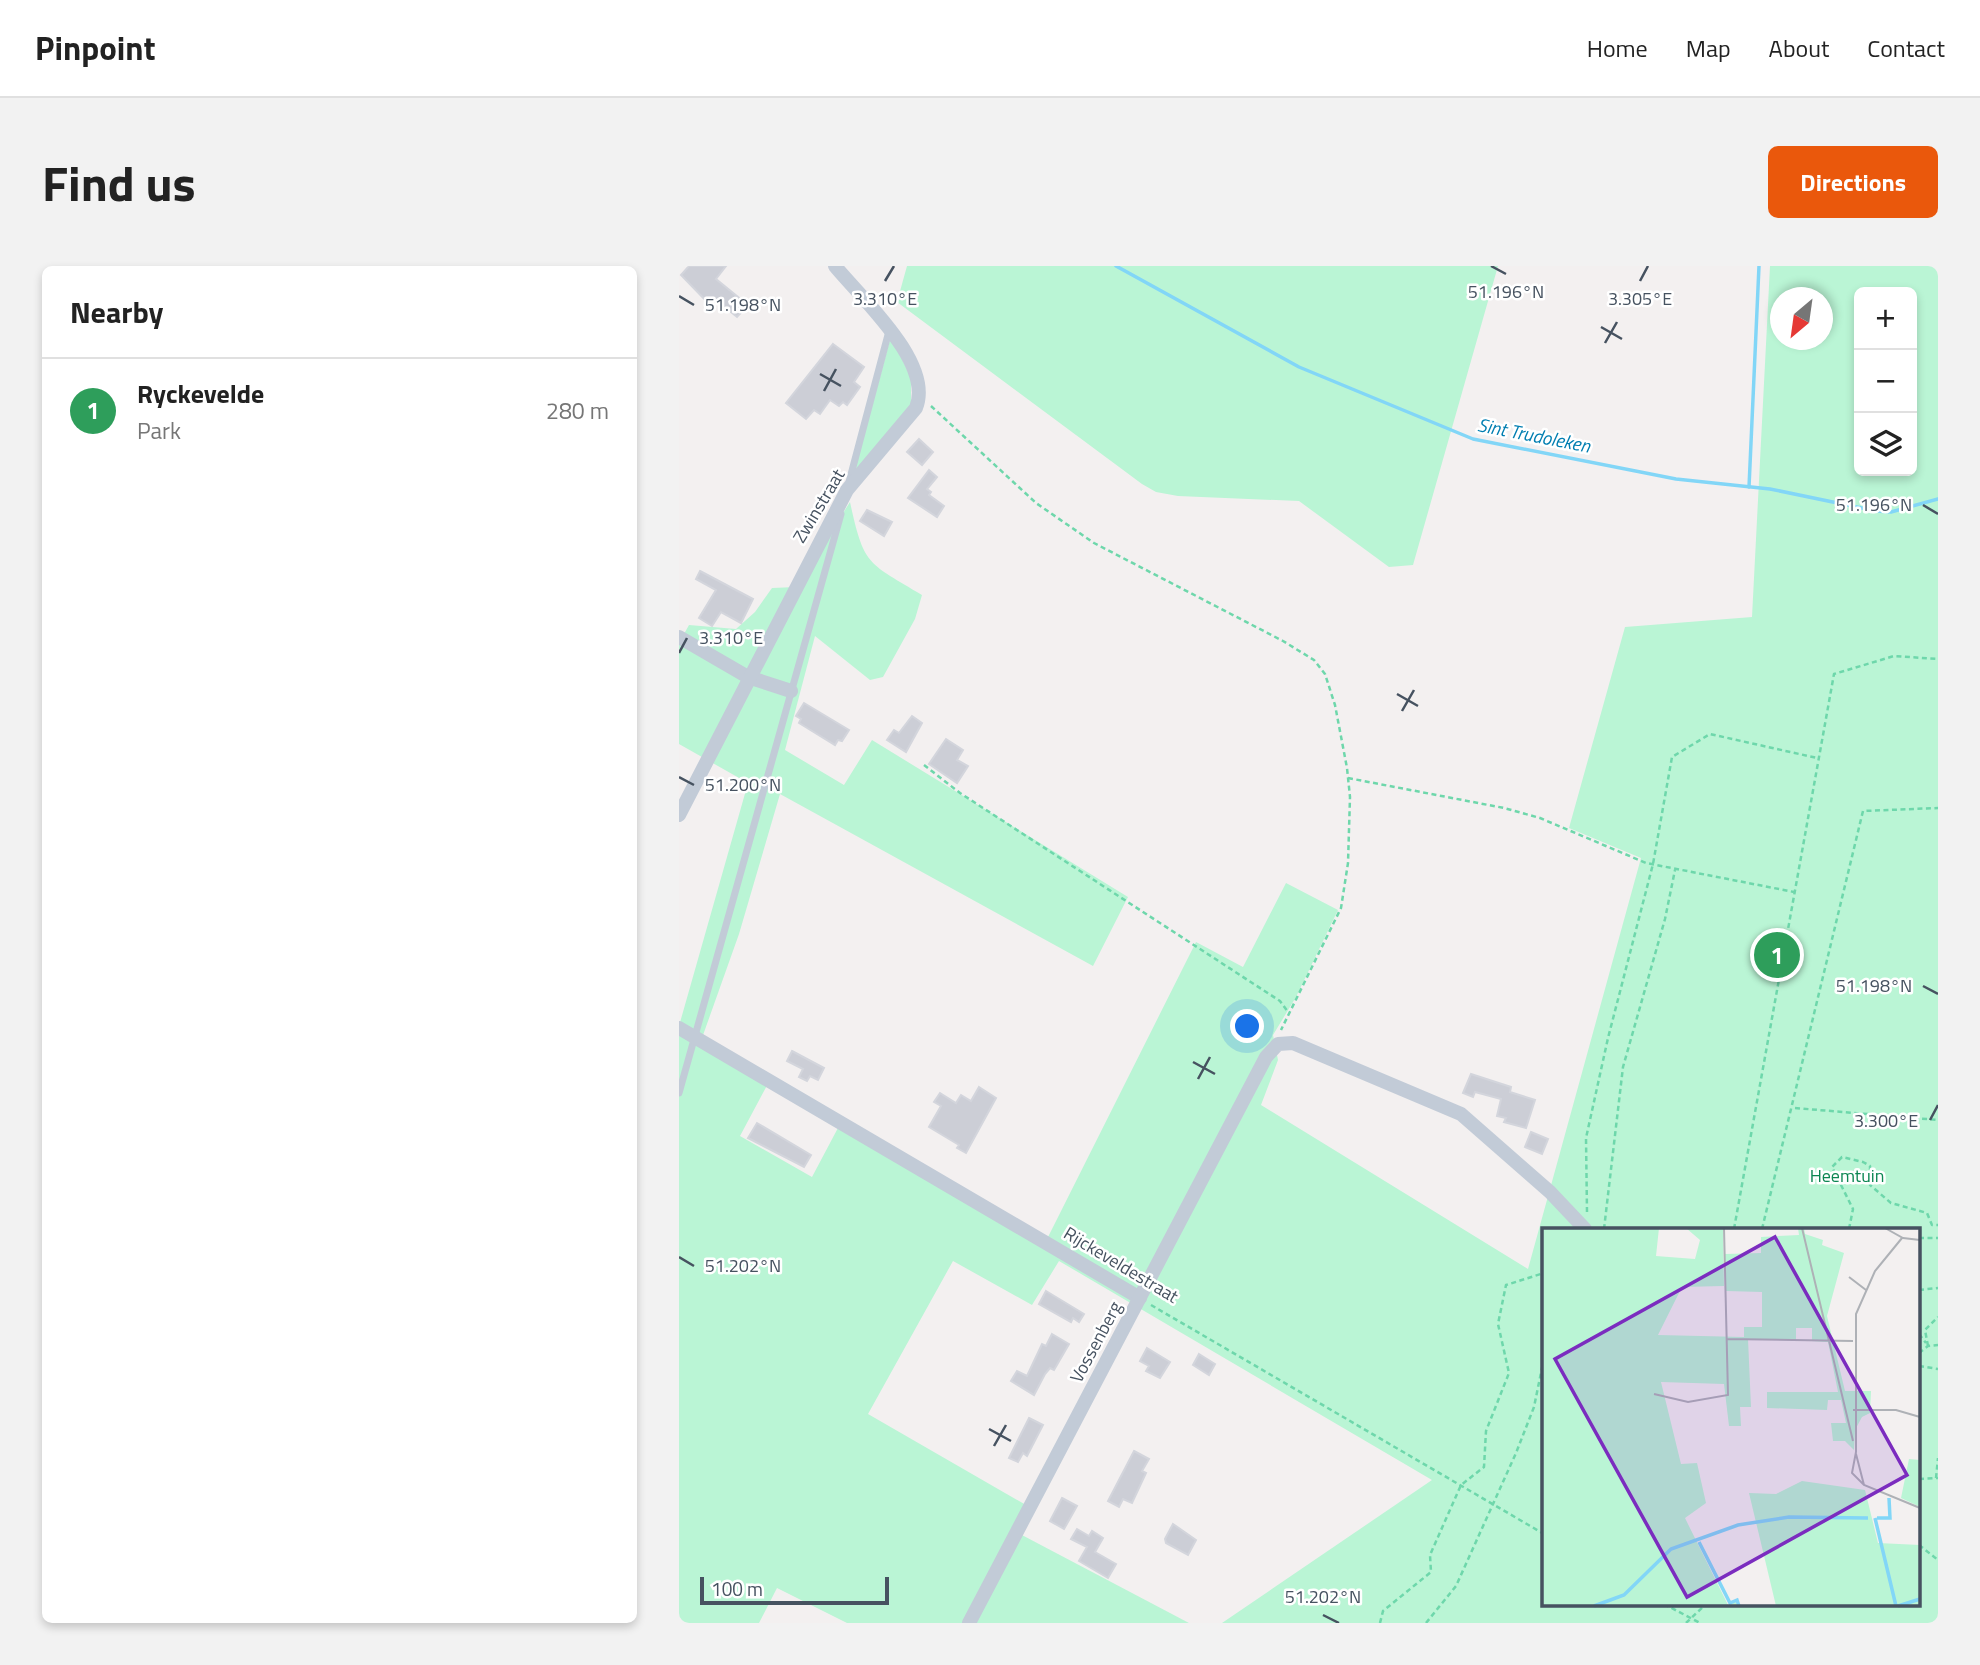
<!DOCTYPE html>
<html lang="en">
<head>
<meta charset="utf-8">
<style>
  body { margin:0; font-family:"Titillium Web",sans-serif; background:#f2f2f2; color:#222 }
  .controls { position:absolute; right:21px; top:21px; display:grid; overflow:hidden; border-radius:10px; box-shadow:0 4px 10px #0003 }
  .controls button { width:63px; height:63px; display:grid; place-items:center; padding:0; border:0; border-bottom:2px solid #e0e0e0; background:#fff; color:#222; font:35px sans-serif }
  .compass { position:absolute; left:1091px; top:21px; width:63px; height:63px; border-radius:50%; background:#fff; box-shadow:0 4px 10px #0003; rotate:209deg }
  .scale { position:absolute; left:21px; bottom:18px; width:189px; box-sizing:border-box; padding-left:7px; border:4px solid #465260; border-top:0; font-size:19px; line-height:24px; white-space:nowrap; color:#465260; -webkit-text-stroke:5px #fff; paint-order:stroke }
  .you { position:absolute; left:569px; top:761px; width:24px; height:24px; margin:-18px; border:5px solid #fff; border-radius:50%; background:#1a73e8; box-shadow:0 0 0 10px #1a73e833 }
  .badge { display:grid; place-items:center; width:46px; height:46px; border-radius:50%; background:#ea580c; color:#fff; font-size:23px; font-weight:700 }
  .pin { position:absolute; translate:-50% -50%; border:4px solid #fff; box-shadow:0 2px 7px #0006 }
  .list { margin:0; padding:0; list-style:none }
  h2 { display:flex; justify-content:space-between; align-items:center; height:91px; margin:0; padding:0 28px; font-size:30px }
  h2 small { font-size:23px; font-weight:400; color:#767676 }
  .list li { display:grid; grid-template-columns:46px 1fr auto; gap:21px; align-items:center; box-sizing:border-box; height:105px; padding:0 28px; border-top:2px solid #e0e0e0 }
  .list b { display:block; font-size:26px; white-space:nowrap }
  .list p { margin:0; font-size:23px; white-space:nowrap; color:#767676 }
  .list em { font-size:23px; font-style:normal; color:#767676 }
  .icon { flex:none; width:38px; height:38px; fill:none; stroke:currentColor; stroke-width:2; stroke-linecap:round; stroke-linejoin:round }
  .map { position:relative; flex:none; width:1259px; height:1357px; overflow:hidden; border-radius:10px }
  header { display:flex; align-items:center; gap:42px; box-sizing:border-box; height:98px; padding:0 35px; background:#fff; border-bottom:2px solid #e0e0e0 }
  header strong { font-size:33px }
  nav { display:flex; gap:38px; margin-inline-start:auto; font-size:24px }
  .intro { display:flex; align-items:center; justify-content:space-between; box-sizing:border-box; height:168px; padding:0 42px }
  h1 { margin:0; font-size:49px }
  .button { padding:18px 32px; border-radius:10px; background:#ea580c; color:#fff; font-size:24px; font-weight:700 }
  main { display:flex; gap:42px; padding:0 42px }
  aside { flex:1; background:#fff; border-radius:10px; box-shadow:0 4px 10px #0003 }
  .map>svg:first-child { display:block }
  .green { fill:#baf5d5; fill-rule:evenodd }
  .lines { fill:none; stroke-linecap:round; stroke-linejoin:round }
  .stream { stroke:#82d6f7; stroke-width:3.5 }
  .building { fill:#ccced6; stroke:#d3d5dc; stroke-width:2 }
  .path { stroke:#6ed7ab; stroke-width:2.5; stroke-dasharray:5 3.5; stroke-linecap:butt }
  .service { stroke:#c2cbd7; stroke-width:7 }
  .minor { stroke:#c2cbd7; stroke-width:14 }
  .ticks { fill:none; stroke:#465260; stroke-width:2.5 }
  .labels { text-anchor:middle; stroke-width:5; stroke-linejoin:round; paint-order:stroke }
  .street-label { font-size:18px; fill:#465260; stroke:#fff }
  .park-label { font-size:18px; fill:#0c8652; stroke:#fff }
  .water-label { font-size:19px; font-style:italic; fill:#017eb1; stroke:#fff }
  .inset-river { fill:none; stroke:#82d6f7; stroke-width:3.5 }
  .inset-road { fill:none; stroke:#aeb1b6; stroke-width:2 }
  .view { fill:#7b2cbf; fill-opacity:0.15; stroke:#7b2cbf; stroke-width:3.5 }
  .inset-edge { fill:none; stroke:#465260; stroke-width:3.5 }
  .ticks-label { font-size:18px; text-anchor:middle; fill:#465260; stroke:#fff; stroke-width:5; stroke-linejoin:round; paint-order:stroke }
</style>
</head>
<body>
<header>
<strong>Pinpoint</strong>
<nav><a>Home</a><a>Map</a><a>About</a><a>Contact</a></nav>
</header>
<div class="intro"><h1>Find us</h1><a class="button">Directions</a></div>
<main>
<aside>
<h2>Nearby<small></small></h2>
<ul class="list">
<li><span class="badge" style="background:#2e9e5b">1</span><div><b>Ryckevelde</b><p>Park</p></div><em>280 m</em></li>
</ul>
</aside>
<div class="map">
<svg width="1259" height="1357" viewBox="0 0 1259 1357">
  <rect width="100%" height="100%" fill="#f3f0f0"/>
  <g class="green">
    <path d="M228,0H819L734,299L710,301L620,235L499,230L477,226L463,218L218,36Z"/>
    <path d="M1091,0H1259V1357H543L753,1214L380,995L353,1039L274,995L189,1148L347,1239L284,1357H168L98,1322L80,1357H0V760L69,517L0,478V377L10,359L57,363L76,346L93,322L117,321L171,236C185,301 189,296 243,329L236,353L204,411L191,414L136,370L106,484L165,519L193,474L449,631L414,700L101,528L60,668L23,772L92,812L61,870L133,911L160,860L365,979L517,676L564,701L607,617L659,644L617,731L594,769L599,794L582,839L849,1003L962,592L890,562L946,361L1073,351ZM1180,26H1233V205H1180ZM1101,32H1143V74H1101ZM865,963H1240V1338H865Z"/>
    <path d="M212,70L232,112V140L179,205L176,203Z"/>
    <path d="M341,1268L510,1357H295Z"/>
  </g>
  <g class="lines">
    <g class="stream">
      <path d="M437,0L620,101L794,173L997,213L1091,223L1197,245L1212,246L1259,233"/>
      <path d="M1070,221L1080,0"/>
    </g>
  </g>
  <g class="building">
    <path d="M10,0H47L37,13L69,39L58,51L37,34L32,40L2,9Z"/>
    <path d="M154,78L185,101L175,116L181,121L168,139L164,136L160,140L151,134L141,148L135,144L127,153L107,137Z"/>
    <path d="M240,173L254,186L243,199L228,186Z"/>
    <path d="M250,204L258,211L248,223L252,226L250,229L265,240L258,251L229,232Z"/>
    <path d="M188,244L213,256L205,270L181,255Z"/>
    <path d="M21,305L74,333L62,357L42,346L33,360L20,352L37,324L17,313Z"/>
    <path d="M125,437L170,464L163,475L159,474L156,479L120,457L122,453L117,450Z"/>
    <path d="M233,450L243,457L227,486L208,474L215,464L220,467Z"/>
    <path d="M267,473L284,484L278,494L289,500L278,517L250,498Z"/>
    <path d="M113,785L145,802L139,814L131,810L128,815L120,811L124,803L108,795Z"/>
    <path d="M792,808L832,821L831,826L856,834L847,862L825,856L827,852L818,850L822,833L796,826L794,831L784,827Z"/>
    <path d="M300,821L317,832L287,887L278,882L280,879L250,861L262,840L255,836L261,827L277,837L282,829L292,835Z"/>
    <path d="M78,857L132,889L125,901L69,872Z"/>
    <path d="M852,866L869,873L863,888L846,881Z"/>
    <path d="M367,1025L405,1048L400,1056L394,1052L392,1056L360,1038Z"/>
    <path d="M373,1068L390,1078L375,1104L371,1102L366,1108L355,1129L332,1115L338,1105L348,1110L363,1078L367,1080Z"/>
    <path d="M468,1082L491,1096L481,1112L467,1105L470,1100L461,1095Z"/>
    <path d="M520,1088L536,1098L530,1109L514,1099Z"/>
    <path d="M350,1152L364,1159L348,1190L344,1187L339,1196L330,1192Z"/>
    <path d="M455,1185L470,1193L463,1205L467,1207L453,1237L444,1233L440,1241L429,1235Z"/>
    <path d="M383,1232L398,1240L385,1263L371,1255Z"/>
    <path d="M494,1258L517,1274L509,1289L487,1277L486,1273Z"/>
    <path d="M398,1263L410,1270L413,1265L424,1272L416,1286L437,1298L429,1312L400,1295L408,1281L392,1273Z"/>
  </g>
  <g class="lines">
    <g class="path">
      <path d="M252,140L357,237L415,277L604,375L635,394L646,408L656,439L668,502L671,531L669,597L662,642L602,764"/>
      <path d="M245,499L281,527L601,735L609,746"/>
      <path d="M669,512L825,542L861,552L967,597L1115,626"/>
      <path d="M1116,842L1259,854"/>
      <path d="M908,946L907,872L929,772L974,598L993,491L1031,468L1138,492"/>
      <path d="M925,963L944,801L986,653L996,604"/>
      <path d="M1055,963L1155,408L1215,390L1259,393"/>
      <path d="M1083,963L1184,545L1259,542"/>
      <path d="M1170,963L1174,943L1153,901L1163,891L1184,896L1191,900V919L1212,937L1248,947L1253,959H1259"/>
      <path d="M1240,972H1259"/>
      <path d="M1240,1024L1259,1022"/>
      <path d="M472,1039L865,1268"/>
      <path d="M1240,1068L1247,1077"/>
      <path d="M1249,1080L1246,1064L1259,1051"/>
      <path d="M1240,1087L1249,1080L1259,1079"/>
      <path d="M1240,1100L1259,1103"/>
      <path d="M1257,1212L1259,1192"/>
      <path d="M1240,1213L1259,1212"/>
      <path d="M1240,1279L1259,1294"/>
      <path d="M985,1338L1021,1357"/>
      <path d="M701,1357L704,1345L752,1306L751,1289L782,1219L805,1201L807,1165L830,1107L819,1058L827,1019L865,1007"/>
      <path d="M747,1357L777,1320L837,1187L855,1141L865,1092"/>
      <path d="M1007,1357L1027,1338"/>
    </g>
    <g class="service">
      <path d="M170,216L210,65"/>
      <path d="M0,827L162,248"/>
    </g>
    <g class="minor">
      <path d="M0,371L69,411L112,425"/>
      <path d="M0,549L168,224L237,142C255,97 183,33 156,0"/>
      <path d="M0,762L461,1032"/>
      <path d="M290,1357L587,791L599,778L614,777L782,848L871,926L906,963"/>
    </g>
  </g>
  <path class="ticks" d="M812,0L827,8M206,15L215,0M961,15L969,0M0,30L15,39M922,61L943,73M926,77L938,56M141,108L162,120M145,125L157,103M1244,239L1259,248M0,387L8,372M718,428L739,440M723,445L735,424M0,511L15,519M1244,720L1259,728M514,796L536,808M519,813L531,791M1251,854L1259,839M0,991L15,1000M310,1163L332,1175M315,1180L327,1159M644,1349L660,1357"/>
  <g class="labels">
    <g class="street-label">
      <text transform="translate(140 240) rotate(-59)" y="6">Zwinstraat</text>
      <text transform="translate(442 999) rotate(31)" y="6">Rijckeveldestraat</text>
      <text transform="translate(417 1076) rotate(-62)" y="6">Vossenberg</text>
    </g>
    <g class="park-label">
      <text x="1168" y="916">Heemtuin</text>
    </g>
    <g class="water-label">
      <text transform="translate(855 169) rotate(11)" y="7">Sint Trudoleken</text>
    </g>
  </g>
  <g transform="translate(863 962)">
    <rect width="378" height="378" fill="#f3f0f0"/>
    <path d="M0,0H117L114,28L153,31L158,12L144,0H181L182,58L140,59L116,107L202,109V99H220V64L184,63L183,26L219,25V9L257,7L256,0H262L263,6L281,12L280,17L302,25L285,88L303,163H329L328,185L320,189L313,202L312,222L303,213H291L289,195H304L299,172H286L285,182L225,180V164H296L286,114L270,113V100H254V112L206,111L209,179H198L199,198H187L182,156L119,154L139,236L155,235L164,275L143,290L186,377L194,374L196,378H0ZM367,231L378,232V279L359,270ZM260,253L323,262L336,315L378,317V378H234L207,265L234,266Z" fill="#baf5d5"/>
    <path class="inset-river" d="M333,290L354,378M335,290H348L347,270M157,314L188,375L195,372L197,378M52,378L82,367L129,321L196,297L247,289L326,290M356,378L378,371"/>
    <path class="inset-road" d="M260,0L311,213M343,0L361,10L378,12M360,10L333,43L314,86V224L310,245L322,257L378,280M307,49L324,62M184,111L311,113M112,166L146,174L186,167L182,0M311,182H354L378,189M314,226L322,257"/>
    <path class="view" d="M233,9L365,247L145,369L13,131Z"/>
    <rect width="378" height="378" class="inset-edge"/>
  </g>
  <g class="ticks-label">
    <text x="827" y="32">51.196°N</text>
    <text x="206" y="39">3.310°E</text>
    <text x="961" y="39">3.305°E</text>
    <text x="64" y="45">51.198°N</text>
    <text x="1195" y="245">51.196°N</text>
    <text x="52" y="378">3.310°E</text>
    <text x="64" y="525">51.200°N</text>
    <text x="1195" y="726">51.198°N</text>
    <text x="1207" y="861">3.300°E</text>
    <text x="64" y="1006">51.202°N</text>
    <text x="644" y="1337">51.202°N</text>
  </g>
</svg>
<div class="controls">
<button>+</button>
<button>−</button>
<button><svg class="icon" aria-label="layers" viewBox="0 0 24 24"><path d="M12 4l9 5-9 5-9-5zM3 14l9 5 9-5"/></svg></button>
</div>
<svg class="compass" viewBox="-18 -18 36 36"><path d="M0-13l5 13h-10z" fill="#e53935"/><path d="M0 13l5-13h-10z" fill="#767676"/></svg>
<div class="scale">100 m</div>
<div class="you"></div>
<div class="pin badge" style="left:1098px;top:689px;background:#2e9e5b">1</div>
</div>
</main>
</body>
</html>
